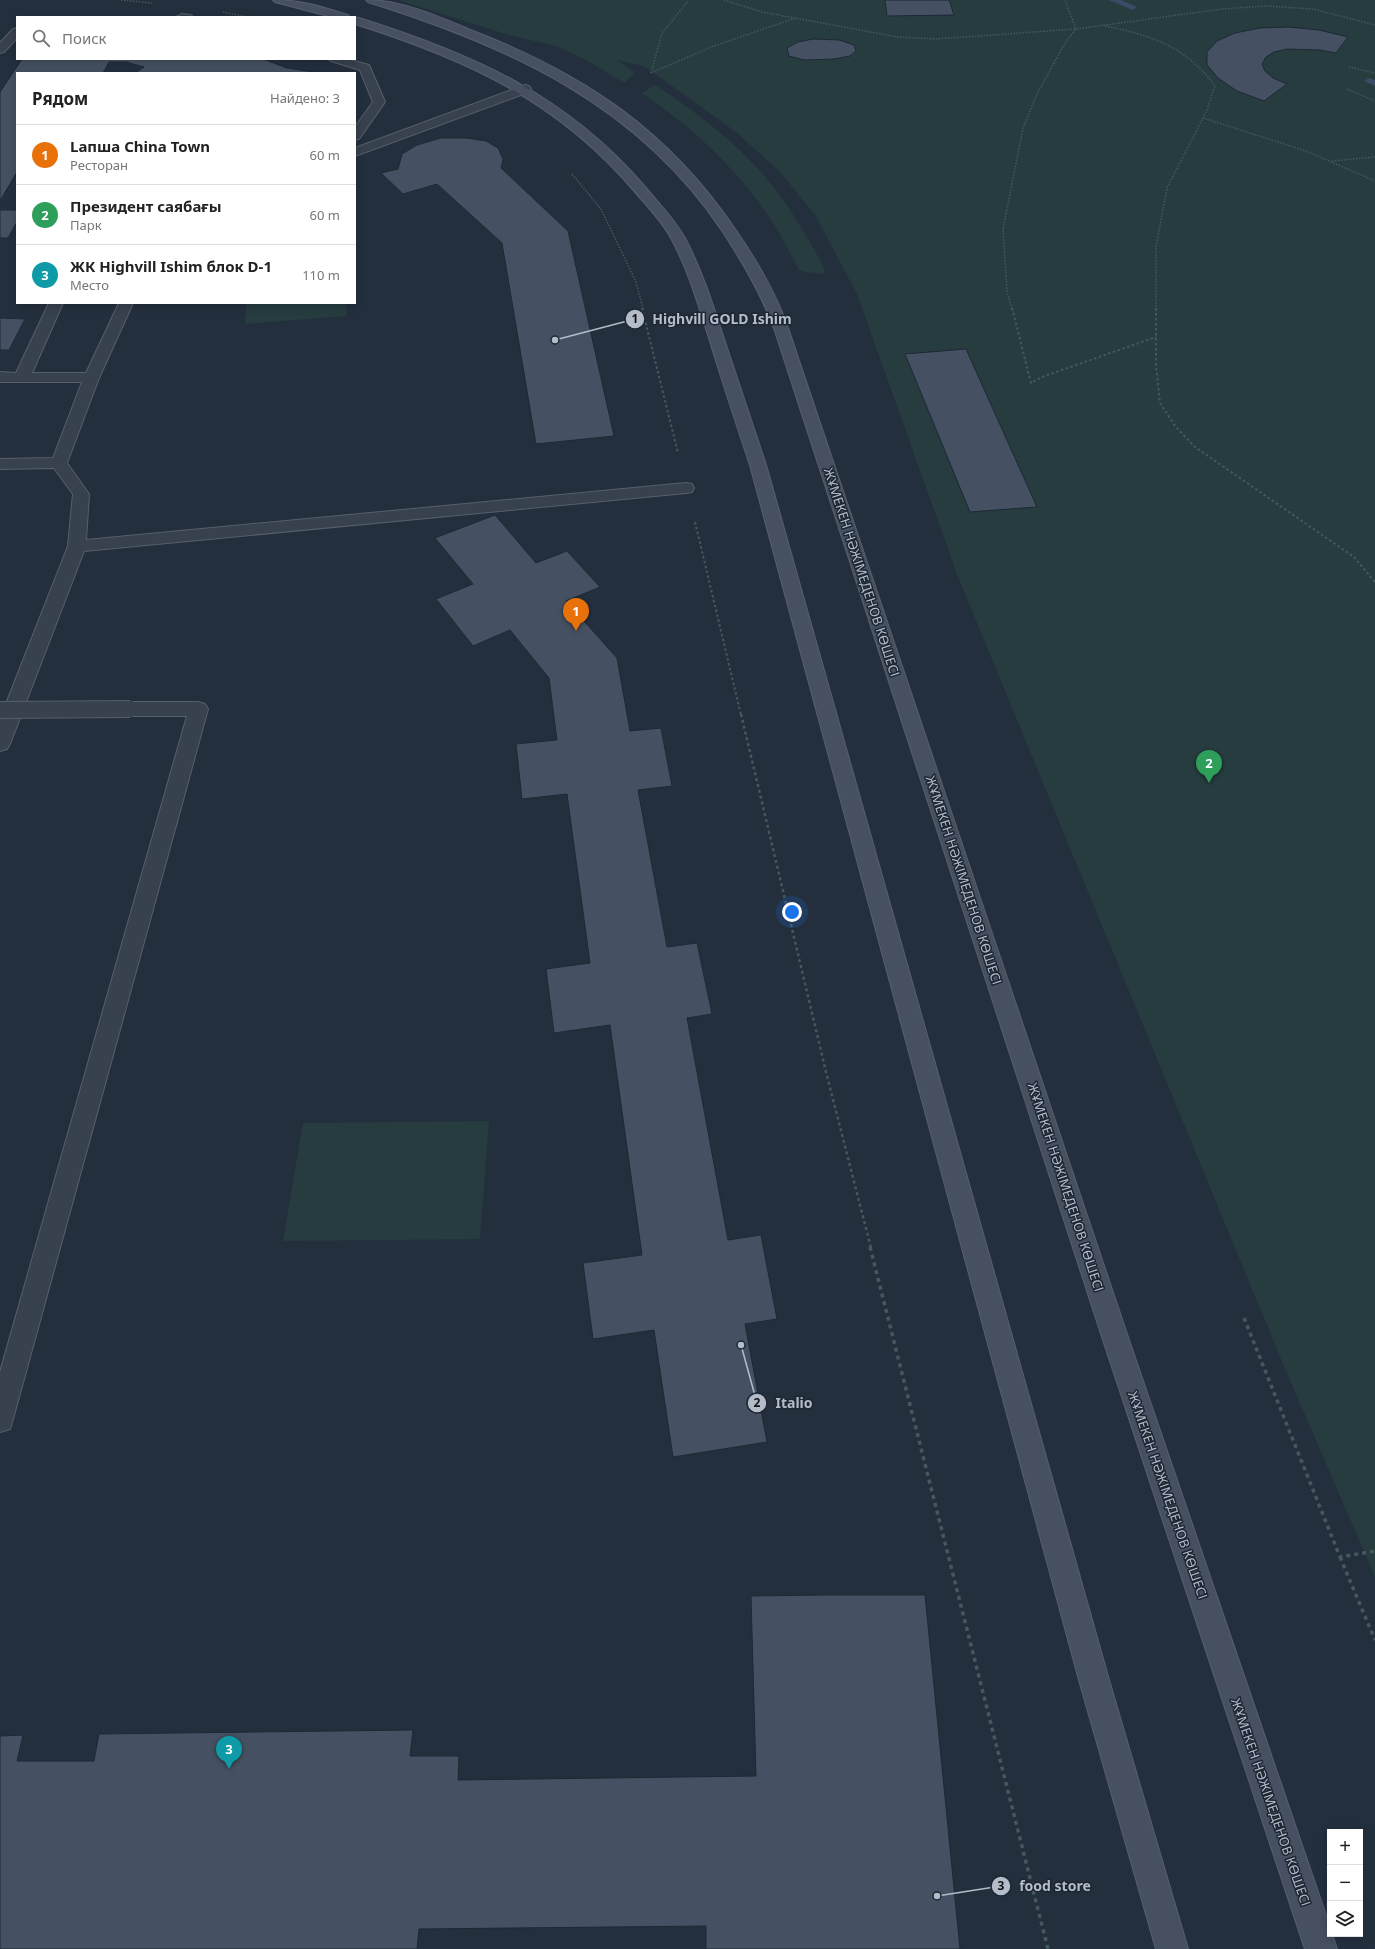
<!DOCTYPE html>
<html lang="ru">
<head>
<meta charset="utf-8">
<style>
  body { margin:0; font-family:"Noto Sans",sans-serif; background:#f2f2f2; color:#222 }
  .controls { position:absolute; right:12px; bottom:12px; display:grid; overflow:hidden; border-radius:0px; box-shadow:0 2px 10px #0003 }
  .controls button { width:36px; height:36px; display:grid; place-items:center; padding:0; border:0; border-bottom:1px solid #e0e0e0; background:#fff; color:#222; font:20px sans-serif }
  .you { position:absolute; left:792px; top:912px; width:14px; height:14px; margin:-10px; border:3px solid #fff; border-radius:50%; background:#1a73e8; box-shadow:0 0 0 6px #1a73e833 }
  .badge { display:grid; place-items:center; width:26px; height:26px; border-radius:50%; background:#2563eb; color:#fff; font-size:13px; font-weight:700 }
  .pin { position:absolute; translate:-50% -33px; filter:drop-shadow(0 1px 2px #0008) }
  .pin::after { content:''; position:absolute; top:21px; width:14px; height:12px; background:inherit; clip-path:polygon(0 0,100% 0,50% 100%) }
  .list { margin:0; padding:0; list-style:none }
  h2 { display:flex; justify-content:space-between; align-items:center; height:52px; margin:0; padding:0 16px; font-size:17px }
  h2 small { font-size:13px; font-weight:400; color:#767676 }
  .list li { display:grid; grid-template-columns:26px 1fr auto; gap:12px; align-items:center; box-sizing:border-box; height:60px; padding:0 16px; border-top:1px solid #e0e0e0 }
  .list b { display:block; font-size:15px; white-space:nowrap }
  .list p { margin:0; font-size:13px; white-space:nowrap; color:#767676 }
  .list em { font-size:13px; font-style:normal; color:#767676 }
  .icon { flex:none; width:22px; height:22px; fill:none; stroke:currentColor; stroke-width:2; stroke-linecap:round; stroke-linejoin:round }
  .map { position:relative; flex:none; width:1375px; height:1949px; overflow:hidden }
  .search { position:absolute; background:#fff; box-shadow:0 2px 10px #0003; left:16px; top:16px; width:340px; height:44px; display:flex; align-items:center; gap:10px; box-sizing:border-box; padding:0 14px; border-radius:0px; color:#767676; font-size:15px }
  .panel { position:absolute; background:#fff; box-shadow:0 2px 10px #0003; left:16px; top:72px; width:340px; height:232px; border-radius:0px }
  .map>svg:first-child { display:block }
  .green { fill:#263c3f }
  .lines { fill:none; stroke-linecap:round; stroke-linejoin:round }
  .stream { fill:#394c67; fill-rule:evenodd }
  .building { fill:#455162; stroke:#1f2835 }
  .service-casing { stroke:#565f6c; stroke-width:2 }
  .secondary-casing { stroke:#565f6c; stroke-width:2 }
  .path-far3 { stroke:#44595c; stroke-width:1.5; stroke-dasharray:1.5 1.5; stroke-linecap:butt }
  .path-far2 { stroke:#44595c; stroke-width:2; stroke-dasharray:2.5 2.5; stroke-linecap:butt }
  .path-far1 { stroke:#44595c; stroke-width:2.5; stroke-dasharray:3 3; stroke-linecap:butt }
  .path { stroke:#44595c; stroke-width:3.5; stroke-dasharray:4 4; stroke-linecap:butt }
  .service { fill:#38414e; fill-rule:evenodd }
  .secondary { fill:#465061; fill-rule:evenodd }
  .service-bridge-casing { stroke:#565f6c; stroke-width:18; stroke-linecap:butt }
  .service-bridge { stroke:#38414e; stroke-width:16 }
  .labels { text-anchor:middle; stroke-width:3; stroke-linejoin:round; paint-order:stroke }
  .street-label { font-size:13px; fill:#b4bcc9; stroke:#1d2633 }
  .leader { fill:none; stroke:#b4bcc9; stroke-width:1.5 }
  .callout-dot { fill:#b4bcc9; stroke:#1d2633; stroke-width:1.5 }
  .mark-label { font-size:12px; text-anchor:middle; font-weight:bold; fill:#111 }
  .callout-label { font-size:14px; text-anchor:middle; font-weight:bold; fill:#b4bcc9; stroke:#1d2633; stroke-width:3; stroke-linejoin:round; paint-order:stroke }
</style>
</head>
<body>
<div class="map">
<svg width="1375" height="1949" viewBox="0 0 1375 1949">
  <rect width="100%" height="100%" fill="#242f3e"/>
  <g class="green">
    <path d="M398,0H1375V1577L1283,1364L958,577L857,294L815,215L780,172L736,132L644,66L617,60L635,73L624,83L588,61L556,46L509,35Z"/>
    <path d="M655,85C701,115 746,150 779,194C796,217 810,242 824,267V274L806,272L799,270C789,251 779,231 767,214C734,166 689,124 641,93Z"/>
    <path d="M246,303H346L347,316L245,324Z"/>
    <path d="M489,1121L480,1239L283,1241L303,1123Z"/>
  </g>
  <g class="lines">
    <g class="stream">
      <path d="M1109,0H1121L1137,7L1133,10Z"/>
      <path d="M1369,78L1375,80V86L1364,81Z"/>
    </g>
  </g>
  <g class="building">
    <path d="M885,0H949L954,15L887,16Z"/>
    <path d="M1288,27L1319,30L1348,37L1336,53L1320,50L1287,49L1274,52L1266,57L1262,64L1265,71L1273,78L1287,84L1264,101L1237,91L1218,78L1207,65V52L1217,41L1235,33L1260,28Z"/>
    <path d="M813,39L839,40L854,45L856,51L850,56L834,59L804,60L789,56L787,48L798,42Z"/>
    <path d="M22,59H263L287,68L320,73H135L144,67L126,62H109L103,73H17V172L0,201V92Z"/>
    <path d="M441,138H466L486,141L498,148L503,159L501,168L568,231L614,436L536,444L502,243L437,184L403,194L381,173L398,169L402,154L417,145Z"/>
    <path d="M0,210H17V222L8,238H0Z"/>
    <path d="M0,318L25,319L9,350H0Z"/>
    <path d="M966,349L1037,507L970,512L905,354Z"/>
    <path d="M495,515L536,563L567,551L600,587L566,601L617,658L630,731L661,728L672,786L638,790L667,947L697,943L712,1014L687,1018L728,1240L761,1235L777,1319L745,1324L767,1442L673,1457L654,1330L593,1339L583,1263L642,1255L610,1025L554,1033L546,969L590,963L567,794L522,799L516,744L557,740L549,678L510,630L473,646L436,599L473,584L435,538Z"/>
    <path d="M826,1595H925L960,1949H706V1926L419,1929L417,1949H0V1736L23,1735L17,1761H94L99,1734L413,1730L410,1756H459L458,1780L756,1776L751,1596Z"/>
  </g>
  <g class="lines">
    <defs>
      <g id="service">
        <path d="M182,14L191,15L193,17H176Z"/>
        <path d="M17,28V38L4,52L0,53V43L13,29Z"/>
        <path d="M329,59H347L369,65L385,102L359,139L355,140V127L373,102L360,70L331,61Z"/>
        <path d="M525,85L529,86L531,89L529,92L355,156V148Z"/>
        <path d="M49,303H63L32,373H86L119,303H133L99,378L67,463L89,494L86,540L686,483L692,484L694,488L692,492L686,493L84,551L10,744L7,749L0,751V719L68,546L73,494L54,468L0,469V459L53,458L82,382H0V372L16,373Z"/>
        <path d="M130,702H198L205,704L208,709L13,1419L10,1429L0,1432V1372L187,716H130L123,714L120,709L123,704Z"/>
      </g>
      <g id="secondary">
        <path d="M273,0C301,0 322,7 348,15L350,17H332L275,2Z"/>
        <path d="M366,0C402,0 440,17 473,31C586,75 669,131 737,232C759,264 777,295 789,331L1130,1343L1330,1927V1934H1332L1337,1949H1305L1104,1343L775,331C762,295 744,264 723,232C639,105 509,46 368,2Z"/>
        <path d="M353,17L359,18C473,54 567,95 646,188C660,205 676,221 686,240C702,271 713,305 724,339C738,381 752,423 766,465L1109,1680L1188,1949H1156L1079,1680L750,465C736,423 722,381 709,338C698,304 688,269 671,238C662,221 648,207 636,193C559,101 466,59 355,24V17Z"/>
      </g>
    </defs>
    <use href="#service" class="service-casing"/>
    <use href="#secondary" class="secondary-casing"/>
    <g class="path-far3">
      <path d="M121,0L152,3"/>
      <path d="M724,0L762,12L898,37L936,39L1076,29L1222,9L1264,6L1313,9L1375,25"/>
      <path d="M223,12L247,17"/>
      <path d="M1105,26C1151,35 1187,47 1215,86L1207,110L1167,188L1156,247V309"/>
      <path d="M1349,67L1375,73"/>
      <path d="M651,73L711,47L796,18"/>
      <path d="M651,73L662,33L689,0"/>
      <path d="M1347,89L1375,101"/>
      <path d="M1203,118L1306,151L1375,181"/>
      <path d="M1332,161L1375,157"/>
      <path d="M572,174L601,209L636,282L643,309"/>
      <path d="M1012,309L1007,291L1003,229L1023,128L1037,94L1065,43L1076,29L1065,0"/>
    </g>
    <g class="path-far2">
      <path d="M642,308L678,453"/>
      <path d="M1012,308L1031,383L1042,377L1156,337"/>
      <path d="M1156,308V365L1160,403L1175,426L1195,447L1354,557L1375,582"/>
      <path d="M695,522L741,715"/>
    </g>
    <path class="path-far1" d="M741,714L826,1072L871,1248"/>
    <g class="path">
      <path d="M870,1247L1048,1949"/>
      <path d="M1244,1318L1340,1557L1375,1551"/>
      <path d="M1340,1557L1375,1640"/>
    </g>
    <use href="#service" class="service"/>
    <use href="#secondary" class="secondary"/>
    <defs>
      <path id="service-bridge" d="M0,710L130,709"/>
    </defs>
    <use href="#service-bridge" class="service-bridge-casing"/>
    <use href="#service-bridge" class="service-bridge"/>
  </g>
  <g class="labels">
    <g class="street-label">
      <text transform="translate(862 572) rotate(72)" y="5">ЖҰМЕКЕН НӘЖІМЕДЕНОВ КӨШЕСІ</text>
      <text transform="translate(964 880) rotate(72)" y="5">ЖҰМЕКЕН НӘЖІМЕДЕНОВ КӨШЕСІ</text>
      <text transform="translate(1066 1187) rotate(72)" y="5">ЖҰМЕКЕН НӘЖІМЕДЕНОВ КӨШЕСІ</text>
      <text transform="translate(1168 1495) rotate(71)" y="5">ЖҰМЕКЕН НӘЖІМЕДЕНОВ КӨШЕСІ</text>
      <text transform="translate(1271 1802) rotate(71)" y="5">ЖҰМЕКЕН НӘЖІМЕДЕНОВ КӨШЕСІ</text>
    </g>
  </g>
  <path class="leader" d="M555 340L635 319M741 1345L757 1403M937 1896L1001 1886"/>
  <g class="callout-dot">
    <circle cx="555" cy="340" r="4"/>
    <circle cx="741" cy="1345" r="4"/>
    <circle cx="937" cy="1896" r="4"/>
    <circle cx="635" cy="319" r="10"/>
    <circle cx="757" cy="1403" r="10"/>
    <circle cx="1001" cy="1886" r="10"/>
  </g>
  <g class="mark-label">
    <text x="635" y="323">1</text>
    <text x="757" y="1407">2</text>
    <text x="1001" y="1890">3</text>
  </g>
  <g class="callout-label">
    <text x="722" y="324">Highvill GOLD Ishim</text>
    <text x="794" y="1408">Italio</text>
    <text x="1055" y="1891">food store</text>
  </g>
</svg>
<div class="controls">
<button>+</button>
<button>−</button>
<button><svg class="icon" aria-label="layers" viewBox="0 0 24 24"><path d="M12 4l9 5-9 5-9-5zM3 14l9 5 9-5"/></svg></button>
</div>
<div class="you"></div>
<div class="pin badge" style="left:576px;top:631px;background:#e8710a">1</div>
<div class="pin badge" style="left:1209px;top:783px;background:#2e9e5b">2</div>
<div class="pin badge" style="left:229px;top:1769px;background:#0f9aa8">3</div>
<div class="search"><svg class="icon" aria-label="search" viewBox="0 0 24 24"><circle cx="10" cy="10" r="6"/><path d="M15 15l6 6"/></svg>Поиск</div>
<section class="panel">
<h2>Рядом<small>Найдено: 3</small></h2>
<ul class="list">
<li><span class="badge" style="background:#e8710a">1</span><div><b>Lапша China Town</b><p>Ресторан</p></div><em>60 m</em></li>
<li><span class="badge" style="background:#2e9e5b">2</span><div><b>Президент саябағы</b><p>Парк</p></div><em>60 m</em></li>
<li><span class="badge" style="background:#0f9aa8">3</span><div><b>ЖК Highvill Ishim блок D-1</b><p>Место</p></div><em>110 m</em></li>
</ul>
</section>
</div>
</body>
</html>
